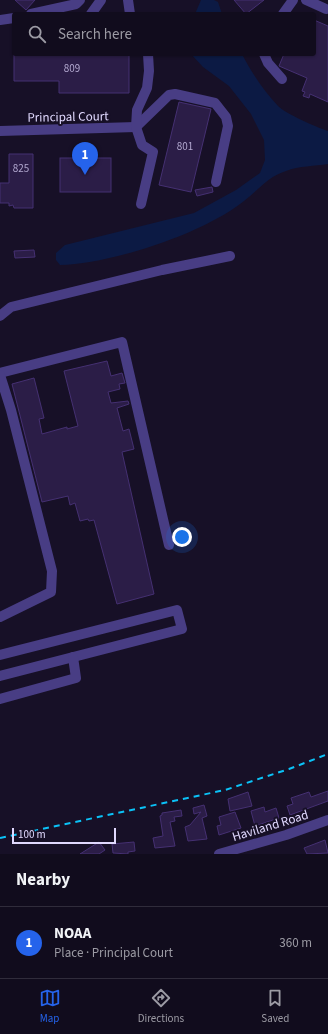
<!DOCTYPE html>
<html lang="en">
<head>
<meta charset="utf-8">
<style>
  body { margin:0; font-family:"Source Sans 3",sans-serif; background:#1a1526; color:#f1f3f6 }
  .scale { position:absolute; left:12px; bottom:10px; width:104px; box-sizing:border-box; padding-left:4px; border:2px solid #e0d8fe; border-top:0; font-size:11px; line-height:14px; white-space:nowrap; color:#e0d8fe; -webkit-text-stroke:3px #171027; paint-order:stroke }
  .you { position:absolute; left:182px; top:537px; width:14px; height:14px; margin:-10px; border:3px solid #fff; border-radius:50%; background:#1a73e8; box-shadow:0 0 0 6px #1a73e833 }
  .badge { display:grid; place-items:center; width:26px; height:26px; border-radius:50%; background:#2563eb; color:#fff; font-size:13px; font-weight:700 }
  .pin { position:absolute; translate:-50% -33px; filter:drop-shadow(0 1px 2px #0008) }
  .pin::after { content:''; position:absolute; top:21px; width:14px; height:12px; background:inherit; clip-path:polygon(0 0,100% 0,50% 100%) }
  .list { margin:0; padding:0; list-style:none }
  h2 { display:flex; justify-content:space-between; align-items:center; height:52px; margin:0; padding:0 16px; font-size:17px }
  h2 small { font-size:13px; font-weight:400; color:#9c9ba4 }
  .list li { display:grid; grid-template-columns:26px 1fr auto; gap:12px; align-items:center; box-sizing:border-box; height:72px; padding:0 16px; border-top:1px solid #302c3b }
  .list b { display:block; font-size:15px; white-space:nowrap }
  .list p { margin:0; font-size:13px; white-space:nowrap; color:#9c9ba4 }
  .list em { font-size:13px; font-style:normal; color:#9c9ba4 }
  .icon { flex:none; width:22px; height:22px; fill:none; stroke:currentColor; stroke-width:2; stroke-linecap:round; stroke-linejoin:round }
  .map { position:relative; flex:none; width:328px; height:854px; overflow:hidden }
  .search { position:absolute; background:#110c1d; box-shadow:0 1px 3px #0004; left:12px; right:12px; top:12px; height:44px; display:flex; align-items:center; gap:10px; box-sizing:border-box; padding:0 14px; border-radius:4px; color:#9c9ba4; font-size:15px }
  .sheet { height:124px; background:#110c1d }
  nav { display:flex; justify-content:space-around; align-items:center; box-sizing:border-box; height:56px; border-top:1px solid #302c3b; background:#110c1d; font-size:11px; color:#9c9ba4 }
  nav a { display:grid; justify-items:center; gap:2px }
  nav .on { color:#2563eb }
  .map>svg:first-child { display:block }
  .water { fill:#0c1a44 }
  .building { fill:#2b1d47; stroke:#453072 }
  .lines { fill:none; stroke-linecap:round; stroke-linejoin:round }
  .minor { stroke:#483d84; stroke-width:10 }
  .rail { stroke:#0bc2f7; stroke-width:2; stroke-dasharray:6 5; stroke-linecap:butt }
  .labels { text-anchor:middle; stroke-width:4; stroke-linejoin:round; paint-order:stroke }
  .number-label { font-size:11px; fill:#b3a9d0 }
  .street-label { font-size:13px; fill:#e0d8fe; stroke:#171027 }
</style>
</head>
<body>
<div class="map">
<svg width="328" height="854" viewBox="0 0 328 854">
  <rect width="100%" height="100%" fill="#171027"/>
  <g class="water">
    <path d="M201,0H214L218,2L222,14H195Z"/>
    <path d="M191,54H242C251,72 264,91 278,106C286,114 316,127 328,131V164C315,166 299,166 286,171C269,176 258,190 244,201C236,207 226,214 216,219C177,241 105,264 60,265L56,260V253L65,245L194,213L236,190L260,173L265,160L264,140L251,114L229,86L203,67Z"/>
  </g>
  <g class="building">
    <path d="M15,0H35L26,10Z"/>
    <path d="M234,0H264L246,14Z"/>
    <path d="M314,20L328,26V102L310,94L309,98L303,96L305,92L302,91L307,78L279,66L284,54H314Z"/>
    <path d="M14,54H129V93H59V81H14Z"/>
    <path d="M179,102L211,109L191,192L159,185Z"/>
    <path d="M9,154H33V208H14L13,205L9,206V203H0V183H9Z"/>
    <rect x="60" y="158" width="51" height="34"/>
    <path d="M212,187L213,192L197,196L195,190Z"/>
    <path d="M34,250L35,257L15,258L14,251Z"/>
    <path d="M107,361L111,376L122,373L125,383L119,384L120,389L108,392L111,403L128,401L129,404L117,408L123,431L129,429L134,449L122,452L154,594L117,604L94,520L89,521L88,519L80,521L75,503L70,505L68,496L42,502L12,384L34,378L44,418L39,419L42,434L67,427V429L78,426L64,371Z"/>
    <path d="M328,791V801L290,815L287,806L293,804L291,798L309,792L311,797Z"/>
    <path d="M248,792L252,806L230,811L228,799Z"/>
    <path d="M204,805L207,816L202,818L207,839L188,841L185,827L190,825L201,812L194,814L193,808Z"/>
    <path d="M264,807L265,812L276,808L279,818L255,826L251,811Z"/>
    <path d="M181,810L182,816L174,817L175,821L170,822L175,846L155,848L153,838L163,836L160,816L162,815V813Z"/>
    <path d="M235,812L241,828L219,835L217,826L221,825L219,817Z"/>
    <path d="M325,840L328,853L307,854L304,848Z"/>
    <path d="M99,842L105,850L99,854H80Z"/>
    <path d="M134,842L135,851L128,852V854L113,853L112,844Z"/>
  </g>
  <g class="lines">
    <g class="minor">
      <path d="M128,0L130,14"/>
      <path d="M306,0L326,9"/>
      <path d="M31,14L76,4L80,0"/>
      <path d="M91,14L101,0"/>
      <path d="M283,14L293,0"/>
      <path d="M0,20L14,18"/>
      <path d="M264,54L268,63L282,79"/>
      <path d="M136,127L169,95L175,94L215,103L226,117L228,126L216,182"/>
      <path d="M0,131L136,127"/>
      <path d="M141,204L153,152L142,145L136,127L137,110L147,88L149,71L148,54"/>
      <path d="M0,316L11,307L162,270L230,256"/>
      <path d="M0,373L122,342L169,545"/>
      <path d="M0,375L11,410L52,571L51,592L0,617"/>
      <path d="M0,655L177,610L182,629L0,676"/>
      <path d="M0,699L76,678L73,657"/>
      <path d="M219,854L286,835L328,820"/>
    </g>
    <path class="rail" d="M0,838L225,790L289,769L328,754"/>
  </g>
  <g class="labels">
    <g class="number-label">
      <text x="72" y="72">809</text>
      <text x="185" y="150">801</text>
      <text x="21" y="172">825</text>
    </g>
    <g class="street-label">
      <text transform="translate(68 116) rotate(-1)" y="5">Principal Court</text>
      <text transform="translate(270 825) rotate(-17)" y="5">Haviland Road</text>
    </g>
  </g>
</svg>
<div class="scale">100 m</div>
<div class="you"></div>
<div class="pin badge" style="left:85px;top:175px">1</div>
<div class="search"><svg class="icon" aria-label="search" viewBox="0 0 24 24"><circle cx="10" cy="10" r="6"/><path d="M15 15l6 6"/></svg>Search here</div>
</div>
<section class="sheet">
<h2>Nearby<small></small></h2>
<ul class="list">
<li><span class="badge">1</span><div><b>NOAA</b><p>Place · Principal Court</p></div><em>360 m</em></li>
</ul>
</section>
<nav>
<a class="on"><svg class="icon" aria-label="map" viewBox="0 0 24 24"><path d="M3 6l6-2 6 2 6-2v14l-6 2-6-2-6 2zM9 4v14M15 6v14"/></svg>Map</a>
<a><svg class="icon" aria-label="directions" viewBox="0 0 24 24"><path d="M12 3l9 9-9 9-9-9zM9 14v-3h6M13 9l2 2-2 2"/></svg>Directions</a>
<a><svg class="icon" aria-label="saved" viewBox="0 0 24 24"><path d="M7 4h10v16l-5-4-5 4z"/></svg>Saved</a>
</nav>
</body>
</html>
